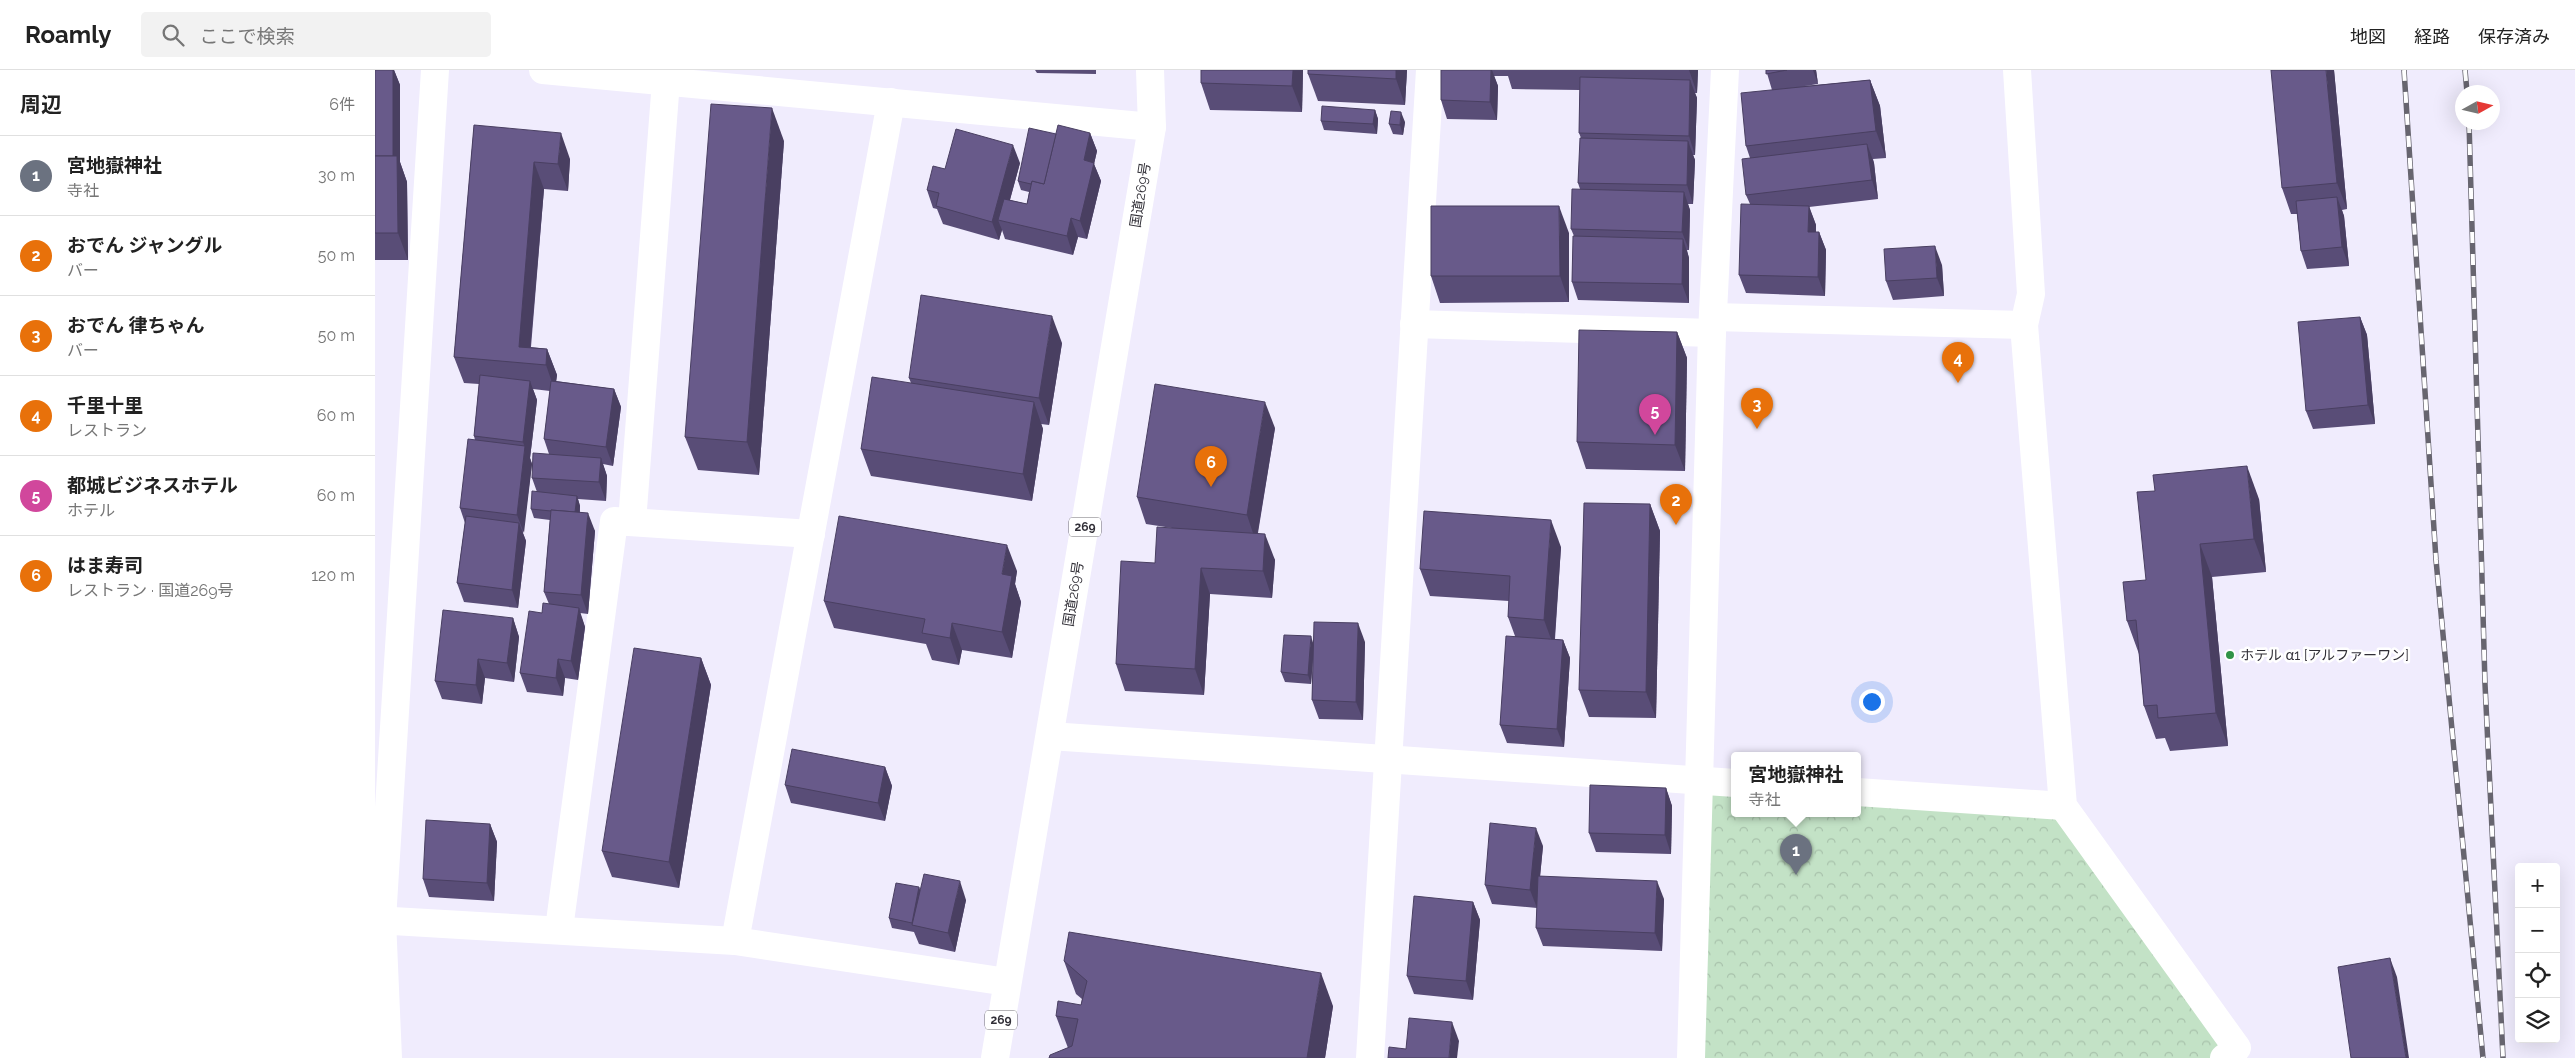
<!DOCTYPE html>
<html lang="ja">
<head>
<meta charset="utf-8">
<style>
  body { margin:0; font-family:Raleway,"Noto Sans JP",sans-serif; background:#f2f2f2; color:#222 }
  .controls { position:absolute; right:15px; bottom:15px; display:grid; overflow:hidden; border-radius:5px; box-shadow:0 5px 20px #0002 }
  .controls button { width:45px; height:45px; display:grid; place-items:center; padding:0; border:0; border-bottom:1px solid #e0e0e0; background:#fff; color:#222; font:25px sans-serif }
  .compass { position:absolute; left:2080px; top:15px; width:45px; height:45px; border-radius:50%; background:#fff; box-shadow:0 5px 20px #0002; rotate:82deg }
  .you { position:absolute; left:1496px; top:631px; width:18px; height:18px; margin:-12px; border:4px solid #fff; border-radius:50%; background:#1a73e8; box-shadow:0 0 0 8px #1a73e833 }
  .badge { display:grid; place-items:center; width:32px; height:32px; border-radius:50%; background:#b45309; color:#fff; font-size:16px; font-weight:700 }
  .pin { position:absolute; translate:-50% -41px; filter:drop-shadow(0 1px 2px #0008) }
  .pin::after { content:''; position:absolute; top:26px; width:18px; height:15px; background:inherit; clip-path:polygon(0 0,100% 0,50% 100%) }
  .popup { position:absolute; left:1356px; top:682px; width:130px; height:65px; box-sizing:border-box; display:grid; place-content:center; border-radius:5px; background:#fff; filter:drop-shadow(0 1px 4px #0005); font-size:16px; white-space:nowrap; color:#767676 }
  .popup b { font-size:19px; color:#222 }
  .popup::after { content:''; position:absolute; left:50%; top:100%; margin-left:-10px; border:10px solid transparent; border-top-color:#fff }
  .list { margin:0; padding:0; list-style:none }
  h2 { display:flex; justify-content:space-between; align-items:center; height:65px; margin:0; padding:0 20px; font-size:21px }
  h2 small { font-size:16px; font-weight:400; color:#767676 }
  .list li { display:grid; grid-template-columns:32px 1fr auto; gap:15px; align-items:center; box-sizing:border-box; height:80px; padding:0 20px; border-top:1px solid #e0e0e0 }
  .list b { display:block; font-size:19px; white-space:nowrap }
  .list p { margin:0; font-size:16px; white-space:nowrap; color:#767676 }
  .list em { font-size:16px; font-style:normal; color:#767676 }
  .icon { flex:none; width:28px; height:28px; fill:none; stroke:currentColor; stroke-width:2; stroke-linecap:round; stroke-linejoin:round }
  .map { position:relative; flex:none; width:2200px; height:988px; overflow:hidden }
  header { display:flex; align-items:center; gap:30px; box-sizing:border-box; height:70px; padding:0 25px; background:#fff; border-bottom:1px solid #e0e0e0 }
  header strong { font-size:24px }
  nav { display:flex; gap:28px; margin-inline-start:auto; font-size:18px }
  .search { width:350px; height:45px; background:#f2f2f2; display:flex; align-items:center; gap:12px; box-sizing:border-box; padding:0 18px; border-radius:5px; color:#767676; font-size:19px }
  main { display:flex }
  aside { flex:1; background:#fff }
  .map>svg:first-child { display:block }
  .park { fill:url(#park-crowns) }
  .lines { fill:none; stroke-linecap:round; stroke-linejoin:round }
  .minor { stroke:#fff; stroke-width:28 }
  .trunk { stroke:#fff; stroke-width:28 }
  .rail-casing { stroke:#67656f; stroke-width:5.5 }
  .rail { stroke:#fff; stroke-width:4; stroke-dasharray:11; stroke-linecap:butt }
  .wall { fill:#594d77 }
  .shaded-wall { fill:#493f61 }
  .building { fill:#685a8a; stroke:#493f61 }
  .poi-dot { fill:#319347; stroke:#fff; stroke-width:2 }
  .labels { text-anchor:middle; stroke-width:5; stroke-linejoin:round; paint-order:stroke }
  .shield { fill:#fff; stroke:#6f6d73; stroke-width:1 }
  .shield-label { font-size:12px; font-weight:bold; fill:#312f37 }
  .street-label { font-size:14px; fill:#312f37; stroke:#fff }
  .poi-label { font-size:14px; fill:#312f37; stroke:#fff; text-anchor:start }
</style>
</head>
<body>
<header>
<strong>Roamly</strong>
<div class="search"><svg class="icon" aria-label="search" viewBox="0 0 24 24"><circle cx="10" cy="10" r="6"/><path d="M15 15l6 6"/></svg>ここで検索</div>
<nav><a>地図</a><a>経路</a><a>保存済み</a></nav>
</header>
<main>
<aside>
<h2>周辺<small>6件</small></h2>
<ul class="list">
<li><span class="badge" style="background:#6b7280">1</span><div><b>宮地嶽神社</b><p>寺社</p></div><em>30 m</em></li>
<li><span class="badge" style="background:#e8710a">2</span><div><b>おでん ジャングル</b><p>バー</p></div><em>50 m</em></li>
<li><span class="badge" style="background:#e8710a">3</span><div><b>おでん 律ちゃん</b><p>バー</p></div><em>50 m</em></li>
<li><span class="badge" style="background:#e8710a">4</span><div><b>千里十里</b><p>レストラン</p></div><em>60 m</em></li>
<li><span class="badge" style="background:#d1479c">5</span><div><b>都城ビジネスホテル</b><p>ホテル</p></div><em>60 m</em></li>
<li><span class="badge" style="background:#e8710a">6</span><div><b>はま寿司</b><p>レストラン · 国道269号</p></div><em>120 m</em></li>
</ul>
</aside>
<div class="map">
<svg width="2200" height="988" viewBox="0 0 2200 988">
  <defs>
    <pattern id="park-crowns" width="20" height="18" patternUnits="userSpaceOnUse" patternTransform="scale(1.25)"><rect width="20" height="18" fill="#c3e2c6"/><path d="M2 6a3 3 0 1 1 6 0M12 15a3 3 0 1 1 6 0" fill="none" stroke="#a8c2ab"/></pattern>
  </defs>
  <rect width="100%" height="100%" fill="#f0ecfd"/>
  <path class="park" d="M1325,711L1360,713V744H1482V722L1688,736L1862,978L1849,988H1316Z"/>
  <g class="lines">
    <g class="minor">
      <path d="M168,0L777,57"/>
      <path d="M1642,0L1656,224L1649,255L1688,736L1862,978L1849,988"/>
      <path d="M1338,247L1649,255"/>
      <path d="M1039,254L1337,263"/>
      <path d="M257,452L291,11"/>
      <path d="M675,666L1360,713"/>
      <path d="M1482,722L1688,736"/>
      <path d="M0,850L360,871L632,912"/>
      <path d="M184,859L239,451L436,464"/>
      <path d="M360,871L516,32"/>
      <path d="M13,988L7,850L60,0"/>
      <path d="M995,988L1055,0"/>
      <path d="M1316,988L1337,263L1350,0"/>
    </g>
    <path class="trunk" d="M620,988L777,57L775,0"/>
    <defs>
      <g id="rail">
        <path d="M2029,0L2061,490L2108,988"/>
        <path d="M2090,0L2092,22"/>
        <path d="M2094,52L2110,614L2128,988"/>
      </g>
    </defs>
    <use href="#rail" class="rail-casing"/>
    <use href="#rail" class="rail"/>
  </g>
  <g class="wall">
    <path d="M0,0H19L25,15V92L32,112L33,190H0Z"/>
    <path d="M660,0H721V4L662,3Z"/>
    <path d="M928,0L927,42L835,40L826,13Z"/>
    <path d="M1032,0L1030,35L943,31L933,4Z"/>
    <path d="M1066,0H1323L1322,23H1320L1322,28L1320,85H1318L1320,90L1318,134H1313L1315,140L1314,180H1312L1314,188V233L1203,230L1197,212L1199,166L1196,159L1205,119L1203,113L1206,68L1204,63L1205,20L1137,19L1133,6H1119L1123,16L1122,50L1072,49L1066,30Z"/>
    <path d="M1391,0H1441L1443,14L1430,16L1495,10L1505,36L1511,88L1498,89L1499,93L1503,129L1434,137L1441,155V162H1444L1451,180L1450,226L1371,223L1364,205L1375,134L1371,125L1375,88L1371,76L1397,20Z"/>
    <path d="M1959,0L1972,139L1967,140L1969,146L1974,196L1932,199L1926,181L1922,144H1916L1907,118Z"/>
    <path d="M1000,40L1003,49L1002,64L949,60L946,51Z"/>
    <path d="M1030,52L1028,65L1018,64L1014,54Z"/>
    <path d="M99,55L195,89L193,121L169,119L156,277L172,279L182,305L181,311L239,319L246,337L238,396L228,394L232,406L231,431L203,429L205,436V442L220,461L213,544L205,543L210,557L203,610L190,608L188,626L152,622L145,603L167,543L174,534L169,522L175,450L159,448L156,439L162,422L157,408L174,384L169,369L175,321L158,319L162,330L155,388L157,394L148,463L151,471L143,538L89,532L82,513L90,453L85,438L100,370L99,366L104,314L89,313L79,287Z"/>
    <path d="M715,63L722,81L719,94L726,111L712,169L703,167L698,185L630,169L627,160L624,170L568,154L562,139L558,138L552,120L570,99L645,93L635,130L652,134L654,122L646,120L643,111L681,64Z"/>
    <path d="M409,71L384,405L323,400L310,367Z"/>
    <path d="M1194,163V232L1065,233L1056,206Z"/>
    <path d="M1567,195L1569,226L1518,230L1511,211Z"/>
    <path d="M1985,247L1992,265L2000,354L1938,359L1931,341Z"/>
    <path d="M1302,262L1312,288L1310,401L1211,399L1202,372Z"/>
    <path d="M687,273L674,355L666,354L668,359L657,431L496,406L486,379L536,313L534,308Z"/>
    <path d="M900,358L883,463L900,490L897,528L835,524L829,625L750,621L741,594L780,493L797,458L771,454L762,427Z"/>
    <path d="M1884,429L1891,502L1837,507L1853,676L1795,681L1790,668L1781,669L1769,636L1764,584L1752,551L1771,510Z"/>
    <path d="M1275,434L1285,461L1281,648L1214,647L1204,620Z"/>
    <path d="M1186,477L1180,569L1188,570L1195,588L1189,677L1132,673L1125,655L1140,566L1133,547L1134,531L1055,526L1045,499Z"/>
    <path d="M642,501L640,514L646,532L637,588L587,580L584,595L557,590L551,574L459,558L449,531Z"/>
    <path d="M138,548L144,567L139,612L110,608L107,634L67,629L60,611Z"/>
    <path d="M990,572L988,650L944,649L937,630L938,588L936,614L910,612L906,602L939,574Z"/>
    <path d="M326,588L336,615L304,818L237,807L227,781Z"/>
    <path d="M510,697L517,716L510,751L416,733L410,715Z"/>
    <path d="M1291,718L1297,736L1296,784L1221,782L1214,763Z"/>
    <path d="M115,754L122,772L119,831L54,827L48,809Z"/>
    <path d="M1168,776L1165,806L1289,829L1287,881L1168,876L1161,858L1162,838L1117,834L1110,815Z"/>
    <path d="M544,817L545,820L591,830L580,882L544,874L539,862L517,858L514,848Z"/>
    <path d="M1098,832L1105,850L1098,930L1039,924L1032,906Z"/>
    <path d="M689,891L958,936L950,988H674L693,978L681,946L706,935L707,929L701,924Z"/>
  </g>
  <g class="shaded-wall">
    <path d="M18,0H19L25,15V92L32,112L33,190L23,163L18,86Z"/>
    <path d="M918,0H928L927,42L917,16Z"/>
    <path d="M1021,0H1032L1030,35L1021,9Z"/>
    <path d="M1116,0H1117L1123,16L1122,50L1115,32Z"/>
    <path d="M1314,0H1323L1322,23Z"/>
    <path d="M1438,0H1441L1443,14Z"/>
    <path d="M1951,0H1959L1972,139L1962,113Z"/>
    <path d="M1315,10L1322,28L1320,85L1314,66Z"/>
    <path d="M1495,10L1505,36L1511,88L1501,61Z"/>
    <path d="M397,38L409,71L384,405L372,372Z"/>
    <path d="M1000,40L1003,49L1002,64L998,54Z"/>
    <path d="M1026,42L1030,52L1028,65L1025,55Z"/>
    <path d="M186,63L195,89L193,121L183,94Z"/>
    <path d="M715,63L722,81L719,94L726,111L712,169L705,151L709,90Z"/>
    <path d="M1313,71L1320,90L1318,134L1312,115Z"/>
    <path d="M1492,74L1499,93L1503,129L1497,110Z"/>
    <path d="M638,75L645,93L629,151L623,150L627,160L624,170L617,152Z"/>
    <path d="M159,92L169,119L154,293L144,277Z"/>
    <path d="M1309,122L1315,140L1314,180L1307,162Z"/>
    <path d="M1962,127L1969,146L1974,196L1967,177Z"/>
    <path d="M1184,136L1194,163V232L1185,206Z"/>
    <path d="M1434,136L1441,155L1440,180L1433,162Z"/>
    <path d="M696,148L703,167L698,185L692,166Z"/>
    <path d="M1444,162L1451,180L1450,226L1443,207Z"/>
    <path d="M1308,169L1314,188V233L1307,214Z"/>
    <path d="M1560,176L1567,195L1569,226L1562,208Z"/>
    <path d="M677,246L687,273L674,355L664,328Z"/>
    <path d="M1985,247L1992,265L2000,354L1993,335Z"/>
    <path d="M1302,262L1312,288L1310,401L1300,375Z"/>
    <path d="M172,279L182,305L180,321L171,295Z"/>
    <path d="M155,311L162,330L155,388L157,394L149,463L142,445L150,378L148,372Z"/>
    <path d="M239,319L246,337L238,396L231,377Z"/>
    <path d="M659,332L668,359L657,431L648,404Z"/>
    <path d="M890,332L900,358L881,472L872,445Z"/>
    <path d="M226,388L232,406L231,431L224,412Z"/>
    <path d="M1872,396L1884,429L1891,502L1879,469Z"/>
    <path d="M202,426L205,436L203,453L200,444Z"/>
    <path d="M1275,434L1285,461L1281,648L1271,622Z"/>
    <path d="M213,443L220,461L213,544L206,525Z"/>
    <path d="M1176,450L1186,477L1179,577L1169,550Z"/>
    <path d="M144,453L151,471L143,538L137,520Z"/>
    <path d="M890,464L900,490L897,528L888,501Z"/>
    <path d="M1825,474L1837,507L1853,676L1841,643Z"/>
    <path d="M632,475L642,501L640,514L646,532L637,588L627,562V504Z"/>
    <path d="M826,498L835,524L829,625L820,599Z"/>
    <path d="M204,538L210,557L203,610L196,591Z"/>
    <path d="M138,548L144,567L139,612L132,593Z"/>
    <path d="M577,553L587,580L584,595L575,568Z"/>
    <path d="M983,553L990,572L988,650L981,632Z"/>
    <path d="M936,566L939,576L936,614L933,605Z"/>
    <path d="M1188,570L1195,588L1189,677L1182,659Z"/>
    <path d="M326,588L336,615L304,818L294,792Z"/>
    <path d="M103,589L110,608L107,634L101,615Z"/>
    <path d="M183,589L190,608L188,626L181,608Z"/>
    <path d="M510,697L517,716L510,751L503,733Z"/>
    <path d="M1291,718L1297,736L1296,784L1290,765Z"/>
    <path d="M115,754L122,772L119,831L112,813Z"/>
    <path d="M1161,758L1168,776L1162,838L1155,820Z"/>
    <path d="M585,811L591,830L580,882L573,863Z"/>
    <path d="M1282,811L1289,829L1287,881L1280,863Z"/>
    <path d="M544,817L547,827L537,853Z"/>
    <path d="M1098,832L1105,850L1098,930L1091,911Z"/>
    <path d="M2015,888L2022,907L2034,988H2031Z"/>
    <path d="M946,903L958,936L950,988H932Z"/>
    <path d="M1077,952L1084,971L1082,988H1074Z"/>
  </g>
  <g class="building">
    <rect x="0" y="0" width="18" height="86"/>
    <path d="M826,0H918L917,16L826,13Z"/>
    <path d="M933,0H1021V9L933,4Z"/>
    <path d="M1066,0H1116L1115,32L1066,30Z"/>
    <path d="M1391,0H1412L1391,4Z"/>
    <path d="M1896,0H1951L1962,113L1907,118Z"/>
    <path d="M1205,7L1315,10L1314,66L1204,63Z"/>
    <path d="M1495,10L1501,61L1371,76L1366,23Z"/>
    <path d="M336,34L397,38L372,372L310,367Z"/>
    <path d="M947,36L1000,40L998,54L946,51Z"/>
    <path d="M1016,41L1026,42L1025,55L1014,54Z"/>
    <path d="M99,55L186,63L183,94L159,92L144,277L172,279L171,295L79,287Z"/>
    <path d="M683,55L715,63L709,90L719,93L705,151L696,148L692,166L623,150L629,129L652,134L657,111L669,114Z"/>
    <path d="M654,58L681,64L669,114L657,111L656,114L643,111Z"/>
    <path d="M581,59L638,75L617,152L561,136L564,123L552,120L558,96L570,99Z"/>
    <path d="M1205,68L1313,71L1312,115L1203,113Z"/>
    <path d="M1492,74L1497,110L1371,125L1367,89Z"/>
    <path d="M0,86H22L23,163H0Z"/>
    <path d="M1197,119L1309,122L1307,162L1196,159Z"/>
    <path d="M1962,127L1967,177L1926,181L1921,131Z"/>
    <path d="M1366,134L1434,136L1433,162H1444L1443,207L1364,205Z"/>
    <path d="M1056,136H1184L1185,206H1056Z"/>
    <path d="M1198,166L1308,169L1307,214L1197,212Z"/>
    <path d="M1560,176L1562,208L1511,211L1509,179Z"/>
    <path d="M546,225L677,246L664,328L534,308Z"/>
    <path d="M1985,247L1993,335L1931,341L1923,252Z"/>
    <path d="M1204,260L1302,262L1300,375L1202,372Z"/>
    <path d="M105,305L155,311L148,372L99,366Z"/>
    <path d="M497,307L659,332L648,404L486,379Z"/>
    <path d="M176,311L239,319L231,377L169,369Z"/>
    <path d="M780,314L890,332L872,445L762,427Z"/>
    <path d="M93,369L150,376L142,445L85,438Z"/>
    <path d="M158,383L226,388L224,412L157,408Z"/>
    <path d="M1872,396L1879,469L1825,474L1841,643L1783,648L1782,635L1769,636L1761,550L1752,551L1748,512L1771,510L1762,422L1780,421L1778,405Z"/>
    <path d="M157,421L202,426L200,442L176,440V441L156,439Z"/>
    <path d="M1209,433L1275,434L1271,622L1204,620Z"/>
    <path d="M176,440L213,443L206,525L169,522Z"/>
    <path d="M1049,441L1176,450L1169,550L1133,547L1135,506L1045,499Z"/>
    <path d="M91,446L144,453L137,520L82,513Z"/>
    <path d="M464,446L632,475L627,504L637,506L627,562L577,553L575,568L547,563L550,549L449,531Z"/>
    <path d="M782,457L890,464L888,501L826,498L820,599L741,594L746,491L780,493Z"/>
    <path d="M168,533L204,538L196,591L183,589L181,608L145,603L154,541L167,543Z"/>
    <path d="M68,540L138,548L132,593L103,589L101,615L60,611Z"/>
    <path d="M939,552L983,553L981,632L937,630Z"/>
    <path d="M909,565L936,566L933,605L906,602Z"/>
    <path d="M1131,566L1188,570L1182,659L1125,655Z"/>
    <path d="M259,578L326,588L294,792L227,781Z"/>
    <path d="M417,679L510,697L503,733L410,715Z"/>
    <path d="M1215,715L1291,718L1290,765L1214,763Z"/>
    <path d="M51,750L115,754L112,813L48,809Z"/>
    <path d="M1115,753L1161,758L1155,820L1110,815Z"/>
    <path d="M549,804L585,811L573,863L537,855Z"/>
    <path d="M1163,806L1282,811L1280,863L1161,858Z"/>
    <path d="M521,813L544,817L537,853L514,848Z"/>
    <path d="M1039,826L1098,832L1091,911L1032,906Z"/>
    <path d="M694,862L946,903L932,988H674L675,985L697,976L703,949L681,946L683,931L706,935L712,911L689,891Z"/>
    <path d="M2015,888L2031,988H1976L1963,897Z"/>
    <path d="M1034,948L1077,952L1074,988H1013L1014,977L1031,979Z"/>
  </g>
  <circle class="poi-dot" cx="1855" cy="585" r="5"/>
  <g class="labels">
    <g class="shield">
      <rect x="694" y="447.5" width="32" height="19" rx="4"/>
      <rect x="610" y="940.5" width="32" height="19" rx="4"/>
    </g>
    <g class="shield-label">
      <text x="710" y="461">269</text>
      <text x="626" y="954">269</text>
    </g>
    <g class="street-label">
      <text transform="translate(765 125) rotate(-81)" y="5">国道269号</text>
      <text transform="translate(698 524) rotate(-81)" y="5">国道269号</text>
    </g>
    <g class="poi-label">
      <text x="1865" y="590">ホテル α1 [アルファーワン]</text>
    </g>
  </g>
</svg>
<div class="controls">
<button>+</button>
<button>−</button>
<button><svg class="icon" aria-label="locate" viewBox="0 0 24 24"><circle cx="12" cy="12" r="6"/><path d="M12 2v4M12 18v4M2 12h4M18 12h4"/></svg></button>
<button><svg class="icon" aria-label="layers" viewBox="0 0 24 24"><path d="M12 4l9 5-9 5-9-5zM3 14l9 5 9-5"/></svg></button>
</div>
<svg class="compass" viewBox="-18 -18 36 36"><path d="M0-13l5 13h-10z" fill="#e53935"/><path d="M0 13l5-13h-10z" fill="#767676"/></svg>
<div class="you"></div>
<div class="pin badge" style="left:1421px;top:805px;background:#6b7280">1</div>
<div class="popup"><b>宮地嶽神社</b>寺社</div>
<div class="pin badge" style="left:1301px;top:455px;background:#e8710a">2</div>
<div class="pin badge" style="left:1382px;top:359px;background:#e8710a">3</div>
<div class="pin badge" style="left:1583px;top:313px;background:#e8710a">4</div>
<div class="pin badge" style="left:1280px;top:365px;background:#d1479c">5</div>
<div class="pin badge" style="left:836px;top:417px;background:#e8710a">6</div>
</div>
</main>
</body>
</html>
